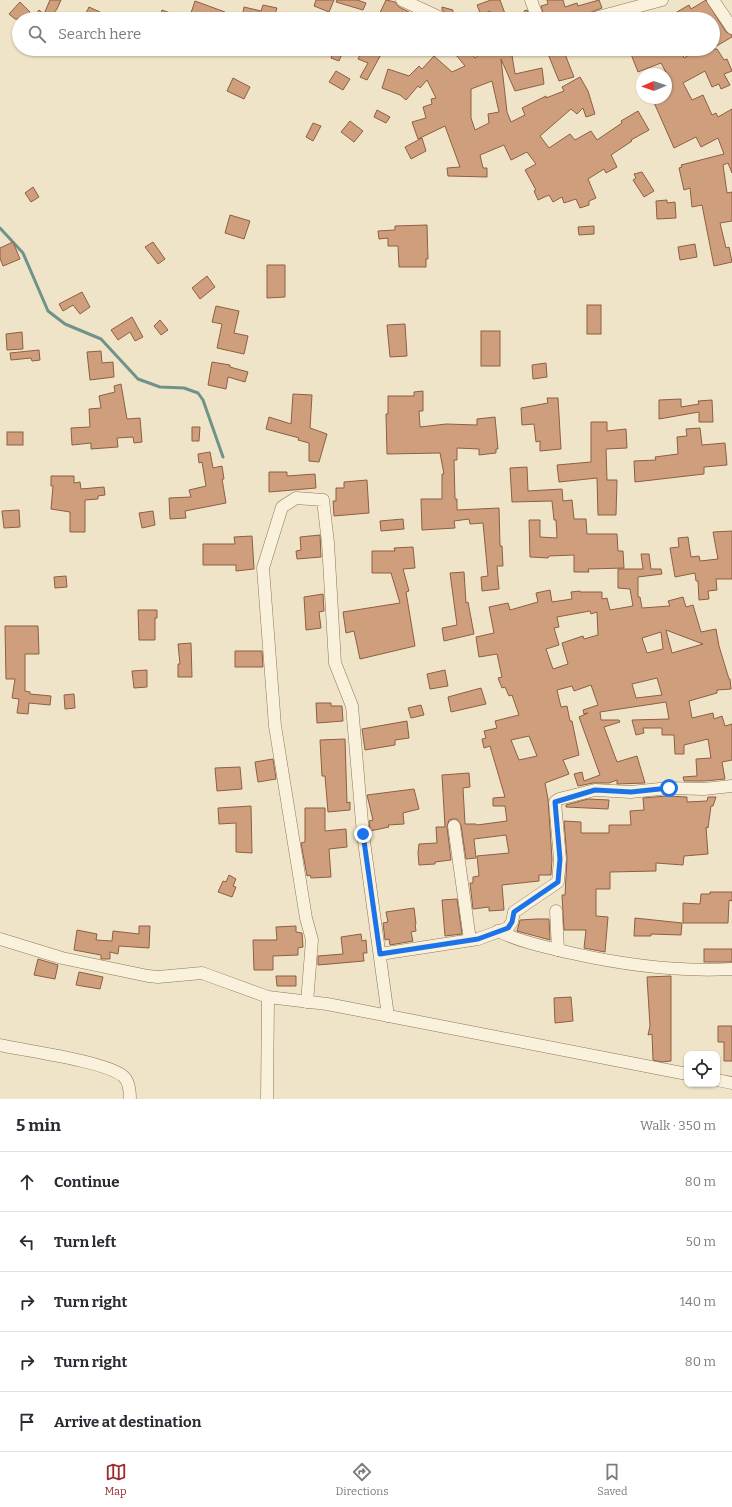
<!DOCTYPE html>
<html lang="en">
<head>
<meta charset="utf-8">
<style>
  body { margin:0; font-family:Bitter,serif; background:#f2f2f3; color:#2b2b33 }
  .controls { position:absolute; right:12px; bottom:12px; display:grid; overflow:hidden; border-radius:8px; box-shadow:0 1px 3px #0004 }
  .controls button { width:36px; height:36px; display:grid; place-items:center; padding:0; border:0; border-bottom:1px solid #e1e1e2; background:#fff; color:#2b2b33; font:20px sans-serif }
  .compass { position:absolute; left:636px; top:68px; width:36px; height:36px; border-radius:50%; background:#fff; box-shadow:0 1px 3px #0004; rotate:268deg }
  .stop { position:absolute; width:12px; height:12px; margin:-9px; border:3px solid #1a73e8; border-radius:50%; background:#fff }
  .stop.end { background:#1a73e8; border-color:#fff; box-shadow:0 1px 4px #0008 }
  .list { margin:0; padding:0; list-style:none }
  h2 { display:flex; justify-content:space-between; align-items:center; height:52px; margin:0; padding:0 16px; font-size:17px }
  h2 small { font-size:13px; font-weight:400; color:#7c7c81 }
  .list li { display:grid; grid-template-columns:26px 1fr auto; gap:12px; align-items:center; box-sizing:border-box; height:60px; padding:0 16px; border-top:1px solid #e1e1e2 }
  .list b { display:block; font-size:15px; white-space:nowrap }
  .list em { font-size:13px; font-style:normal; color:#7c7c81 }
  .icon { flex:none; width:22px; height:22px; fill:none; stroke:currentColor; stroke-width:2; stroke-linecap:round; stroke-linejoin:round }
  .map { position:relative; flex:none; width:732px; height:1099px; overflow:hidden }
  .search { position:absolute; background:#fff; box-shadow:0 1px 3px #0004; left:12px; right:12px; top:12px; height:44px; display:flex; align-items:center; gap:10px; box-sizing:border-box; padding:0 14px; border-radius:22px; color:#7c7c81; font-size:15px }
  .sheet { height:352px; background:#fff }
  nav { display:flex; justify-content:space-around; align-items:center; box-sizing:border-box; height:56px; border-top:1px solid #e1e1e2; background:#fff; font-size:11px; color:#7c7c81 }
  nav a { display:grid; justify-items:center; gap:2px }
  nav .on { color:#9e2a2b }
  .map>svg:first-child { display:block }
  .lines { fill:none; stroke-linecap:round; stroke-linejoin:round }
  .stream { stroke:#6f938a; stroke-width:3 }
  .building { fill:#cf9f7d; stroke:#8d5f41; fill-rule:evenodd }
  .minor-casing { stroke:#8d765c; stroke-width:13 }
  .minor { stroke:#faf1dc; stroke-width:12 }
  .route { stroke:#1a73e8; stroke-width:5 }
</style>
</head>
<body>
<div class="map">
<svg width="732" height="1099" viewBox="0 0 732 1099">
  <rect width="100%" height="100%" fill="#f0e4c8"/>
  <g class="lines">
    <path class="stream" d="M0,228L23,253L48,311L65,324L101,339L138,379L160,387L184,388L198,393L203,400L223,457"/>
  </g>
  <g class="building">
    <path d="M50,0H61L57,9L50,18L51,19H32L39,10L44,14Z"/>
    <path d="M316,0H334L329,12L314,6Z"/>
    <path d="M337,0H357L366,3L363,10L336,2Z"/>
    <path d="M386,0L395,2L399,7L409,12L405,19H377Z"/>
    <path d="M491,0H500L507,19H493L490,11L481,15L477,5Z"/>
    <path d="M547,0H563L565,7L577,3L578,6L599,0L602,8L579,17L545,19L541,6L548,4Z"/>
    <path d="M706,0L726,32L732,35V37L713,48V19H665L689,5L691,9Z"/>
    <path d="M195,1L225,12L223,19H189Z"/>
    <path d="M20,2L30,12L24,19H15L9,14Z"/>
    <path d="M263,5L277,8L275,14L282,15V19L242,18L244,7L261,11Z"/>
    <path d="M89,7L115,19H83Z"/>
    <path d="M442,7L453,10L452,17L442,10Z"/>
    <path d="M162,10L184,18V19H159Z"/>
    <path d="M527,10L530,19H526L524,11Z"/>
    <path d="M335,49H344L339,61L331,58Z"/>
    <path d="M363,49H384L367,80L360,77L368,63L358,59Z"/>
    <path d="M442,49H468L475,58L486,50L488,52L497,49H511L515,74L542,68L544,84L515,91L501,59L507,112L511,122L525,115L522,108L546,96V98L564,91L562,87L580,77L588,91L595,114L586,117L583,108L577,114L571,109L540,136L549,148L570,134L575,140L591,131L597,140L622,123L621,121L638,111L649,130L631,140L632,141L611,155L617,167L606,173L604,169L588,179L596,198L589,201V205L580,208L576,199L564,203L562,197L553,202L549,195L538,200L534,191L536,190L525,170L536,164L527,152L511,160L504,145L480,155L483,168H487V177L448,176L447,168L460,167L445,126L418,139L412,122L426,118L423,107L432,104L431,99L436,98L427,80L420,88L418,86L406,100L400,95L382,88L388,69L409,76L419,66L422,69L434,56L452,72L465,66L457,56ZM492,81L499,112L488,114L489,123L475,130L471,118V89Z"/>
    <path d="M546,49H563L574,77L559,81Z"/>
    <path d="M629,49H681L684,58L699,49H717L724,60L727,59L732,71L724,74L730,85L721,89L719,84L712,87L705,71L683,83L692,100L703,95L712,115L716,113L718,117L732,109V173L728,163L723,165L727,193L732,192V221L720,223L726,248L729,247L732,262L714,266L702,205L692,207L690,188L684,190L679,168L682,167L681,165L724,154L718,138L701,147L696,137L674,148L652,98H666V80L669,78L661,63L638,72Z"/>
    <path d="M336,71L350,79L343,90L329,82Z"/>
    <path d="M233,78L250,87L244,99L227,91Z"/>
    <path d="M377,110L390,117L386,123L374,117Z"/>
    <path d="M350,121L363,131L354,142L341,132Z"/>
    <path d="M313,123L321,126L313,141L306,137Z"/>
    <path d="M422,138L426,151L411,159L405,147Z"/>
    <path d="M642,172L654,191L644,197L633,180L636,178L634,174Z"/>
    <path d="M33,187L39,197L31,202L25,193Z"/>
    <path d="M667,200V203L675,202L676,218L657,219L656,201Z"/>
    <path d="M230,215L250,221L244,239L225,233Z"/>
    <path d="M427,225L428,259H426V267H399L398,246H388V238L379,239L378,231L395,230V226Z"/>
    <path d="M594,226V234L579,235L578,227Z"/>
    <path d="M13,242L20,259L3,266L0,258V248Z"/>
    <path d="M153,242L165,259L158,264L145,247Z"/>
    <path d="M695,244L697,257L680,260L678,247Z"/>
    <path d="M267,265H285V297L267,298Z"/>
    <path d="M207,276L215,287L200,299L192,288Z"/>
    <path d="M82,292L90,307L80,314L73,305L63,311L59,304Z"/>
    <rect x="587" y="305" width="14" height="29"/>
    <path d="M216,306L239,311L234,333L248,336L244,354L217,348L222,324L212,322Z"/>
    <path d="M132,317L143,337L135,341L130,332L118,340L111,330Z"/>
    <path d="M160,320L168,330L161,335L154,326Z"/>
    <path d="M405,324L407,356L390,357L387,325Z"/>
    <rect x="481" y="331" width="19" height="35"/>
    <path d="M22,332L23,349L7,350L6,334Z"/>
    <path d="M39,350L40,360L32,361L31,358L11,360L10,353Z"/>
    <path d="M101,351L102,363L113,362L114,377L90,380L87,352Z"/>
    <path d="M212,362L230,365V367L248,372L245,382L228,377L226,389L208,385Z"/>
    <path d="M546,363L547,377L533,379L532,365Z"/>
    <path d="M121,384L127,419L140,418L142,442L134,443L133,437L117,438L118,447L91,449V443L72,445L71,428L90,427L89,409L101,408L99,396L115,392L114,386Z"/>
    <path d="M423,391V411H419L420,427L446,424L477,425V419L495,417L498,449H496V453L479,455V449L457,448V460H454L455,499H457V510L499,508L500,546H502L503,566H497L499,589L482,591L481,577L488,576L483,523L470,524L469,519L454,521L455,528L422,530L421,499H442V474H444L440,453L387,454L386,414H388V396H414V392Z"/>
    <path d="M293,394L312,395L310,428L327,434L319,462L309,461V443L298,440L299,438L266,429L269,417L291,424Z"/>
    <path d="M547,398H558L561,449L540,451V441L536,442L534,424L522,425L521,408L548,403Z"/>
    <path d="M681,399V407L699,404L698,401L712,400L713,422H699V412L659,419V400Z"/>
    <path d="M591,422H607V431L626,429L627,448L606,449L607,480H617L616,515H598L597,478L559,482L557,465L591,462Z"/>
    <path d="M192,427H200L199,441H192Z"/>
    <path d="M700,428L702,445L725,443L727,465L704,467V474L635,482L634,461L656,460L655,457L678,454L677,437L687,436L686,429Z"/>
    <rect x="7" y="432" width="16" height="13"/>
    <path d="M210,452L213,468L222,466L224,479H222L226,503L185,511L186,518L170,519L169,498L191,497L189,490L206,486L202,462L199,463L198,454Z"/>
    <path d="M527,467L528,491L562,489L563,501L572,500L574,519H586L587,534H617L618,551H623L624,568L588,569L589,572H574V555L549,556L548,558L530,557L529,520H540V537L557,538L556,520H554L552,501L512,502L510,468Z"/>
    <path d="M269,472H287V476L315,474L316,488L269,492Z"/>
    <path d="M51,476H74V483L80,482L81,489L104,487L105,495L98,496V499L85,500V532H70V512L51,509L53,486H51Z"/>
    <path d="M367,480L369,513L334,516L333,501H336V488H344V482Z"/>
    <path d="M19,510L20,527L4,528L2,511Z"/>
    <path d="M153,511L155,525L142,528L139,513Z"/>
    <path d="M403,519L404,529L381,531L380,521Z"/>
    <path d="M732,531V579H716L717,590L708,591L709,599L699,600L698,581H696L695,573L675,577L670,548L679,547L678,538L688,537L691,557L699,556L700,561L718,559L713,532Z"/>
    <path d="M320,535L321,557L297,559L296,551L301,550L300,537Z"/>
    <path d="M252,536L254,569L236,571V565H203V544H235L234,537Z"/>
    <path d="M413,547L415,568L403,569L409,591L406,592L415,646L360,659L354,631L346,633L343,612L400,603L391,573H372V551H395L394,548Z"/>
    <path d="M641,554H649L651,569H661L662,574L638,577V597H640L642,608L670,606L668,601L683,597L686,607L693,605L701,632L716,629L719,646L729,679H730L731,689L717,690V693L689,701L692,718L713,713L714,719L722,716L725,726L732,724V760L722,762L725,779L704,781H684L683,777L697,776L696,759L711,758L708,739L684,745V754H675L674,735H662V728H643L644,733L636,735L632,720L669,719L666,702L600,712L601,720H619L620,722L604,727L617,762L637,756L645,783L617,784V780L609,783H593L578,786L574,774L582,772L584,781L600,775L579,717L588,713L584,714L583,710L598,705L591,685L574,691L572,686L557,690L561,707L567,706L570,721H572L579,755L563,760L569,774L545,783L548,799L552,859L551,875H539V881L502,885L504,910L489,911V907L473,909L470,883H473V877L479,876L477,856L509,853L506,835L474,839L476,858L466,859L461,825L457,819H453L449,820L447,827L451,860L435,862V864L419,865L418,853L419,844L437,843L436,827H445L442,775L469,773L470,787L463,788L465,824H476L477,825L507,821L505,806H493V798L505,797L490,746L484,748L482,739L486,738L484,731L497,728L495,721L519,715L512,695L509,696L505,687L502,688L498,678L502,677L497,654L479,657L476,637L494,633L489,607L508,603L510,610L538,602L536,593L550,590L552,602L572,599L571,592L580,591V592H602V599L607,598L610,610L633,606L630,589L618,588V569H643ZM590,611L591,614L597,612L598,635L584,639L583,636L562,643L568,664L553,669L546,649L559,645L554,628L559,627L557,617ZM666,630L703,644L672,653ZM661,632L663,649L647,653L642,638ZM657,678L662,695L636,698L632,684ZM529,736L537,756L519,760L511,740Z"/>
    <path d="M464,572L466,603L468,602L474,634L444,641L442,628L457,625L450,573Z"/>
    <path d="M66,576L67,587L55,588L54,577Z"/>
    <path d="M323,594L324,611L319,612L321,628L306,630L304,597Z"/>
    <path d="M138,610H157V618H155V640H139Z"/>
    <path d="M5,626H38L39,654H25V691L30,692V694L51,696L50,705L29,703L28,714L17,713L19,699L12,698L15,679H6Z"/>
    <path d="M191,643L192,677H178V664H180L178,644Z"/>
    <path d="M235,651H262L263,667H235Z"/>
    <path d="M147,670V687L134,688L132,671Z"/>
    <path d="M445,670L448,686L430,689L427,674Z"/>
    <path d="M481,688L486,704L451,712L448,697Z"/>
    <path d="M74,694L75,708L65,709L64,695Z"/>
    <path d="M316,703H331V706H342L343,721L317,723Z"/>
    <path d="M421,705L424,715L411,718L408,708Z"/>
    <path d="M407,721L409,738L395,740V745L365,750L362,729Z"/>
    <path d="M345,739L347,803L350,802V810L328,812L325,776H322L320,740Z"/>
    <path d="M273,759L276,779L258,782L255,762Z"/>
    <path d="M240,767L242,789L217,791L215,768Z"/>
    <path d="M414,789L419,809L403,813L404,824L388,825L389,827L370,831L369,821L373,820L367,795Z"/>
    <path d="M667,796L687,797V802L707,801L708,797H716L713,806H711L708,828L706,827L708,854L684,856L683,865L656,863V871L610,872V889H596V916L608,917L605,952L584,948L586,930H564L562,895H565L567,858L564,821L581,822V833H609V825H631L630,811L644,810L643,798Z"/>
    <path d="M588,799L609,800L608,809L566,807V805Z"/>
    <path d="M251,806L252,853L236,852V823L219,824L218,808Z"/>
    <path d="M305,808H325V831L346,829L347,847L329,849L331,877L311,878L310,875L307,876L301,843L305,842Z"/>
    <path d="M229,875L236,879L233,886L236,887L232,897L218,892L223,881L226,882Z"/>
    <path d="M710,892H732V901L729,900L728,923H683V903L700,904L701,894H710Z"/>
    <path d="M457,899L462,934L445,936L442,900Z"/>
    <path d="M414,908L416,924H415L416,931L411,932L413,941L390,945L389,939L385,940L383,923L388,922L386,912Z"/>
    <path d="M635,918L682,923L681,935L651,934V936H634Z"/>
    <path d="M536,919H549L550,940L517,931L520,920Z"/>
    <path d="M139,926H150L149,948L119,946L118,954L110,952V959H101V955L74,950L77,930L97,934L96,940L112,941L113,931L139,934Z"/>
    <path d="M296,926V932L302,933L303,947L298,948V955L273,956V970H254L253,940H277L276,927Z"/>
    <path d="M361,934L362,941L366,940L367,953H363L364,961L318,965V956L343,954L341,937Z"/>
    <rect x="704" y="949" width="28" height="13"/>
    <path d="M38,959L58,965L55,979L34,975Z"/>
    <path d="M79,972L103,977L100,989L76,985Z"/>
    <path d="M276,976H296V986H277Z"/>
    <path d="M671,976V1061L662,1062L653,1060L652,1034L648,1035L650,1026L647,977Z"/>
    <path d="M571,997L573,1021L555,1023L554,998Z"/>
    <path d="M718,1026H732V1061H724V1042H718Z"/>
  </g>
  <g class="lines">
    <defs>
      <g id="minor">
        <path d="M402,0L443,19"/>
        <path d="M531,0L538,19"/>
        <path d="M713,0L732,28"/>
        <path d="M591,19L662,0"/>
        <path d="M454,826L470,940"/>
        <path d="M556,911L558,950"/>
        <path d="M498,931C521,942 545,947 571,953C624,965 677,972 732,969"/>
        <path d="M0,939L62,958L148,976L158,977L202,973L268,997L327,1004L687,1074"/>
        <path d="M380,954L478,939L508,928L512,922L514,912L558,882L560,859L555,802L559,799L595,790L631,792L669,788L704,789L732,786"/>
        <path d="M307,1002L312,940L306,918L275,726L263,568L282,507L296,498L323,500L328,543L335,663L352,706L363,834L388,1016"/>
        <path d="M0,1045C27,1051 104,1061 123,1076C129,1081 130,1092 130,1099"/>
        <path d="M717,1080L732,1083"/>
        <path d="M267,1099L268,997"/>
      </g>
    </defs>
    <use href="#minor" class="minor-casing"/>
    <use href="#minor" class="minor"/>
  </g>
  <g class="lines">
    <path class="route" d="M363,834L380,954L478,939L508,928L512,922L514,912L558,882L560,859L555,802L595,790L631,792L669,788"/>
  </g>
</svg>
<div class="controls">
<button><svg class="icon" aria-label="locate" viewBox="0 0 24 24"><circle cx="12" cy="12" r="6"/><path d="M12 2v4M12 18v4M2 12h4M18 12h4"/></svg></button>
</div>
<svg class="compass" viewBox="-18 -18 36 36"><path d="M0-13l5 13h-10z" fill="#e53935"/><path d="M0 13l5-13h-10z" fill="#7c7c81"/></svg>
<div class="stop" style="left:669px;top:788px"></div>
<div class="stop end" style="left:363px;top:834px"></div>
<div class="search"><svg class="icon" aria-label="search" viewBox="0 0 24 24"><circle cx="10" cy="10" r="6"/><path d="M15 15l6 6"/></svg>Search here</div>
</div>
<section class="sheet">
<h2>5 min<small>Walk · 350 m</small></h2>
<ul class="list">
<li><svg class="icon" aria-label="ahead" viewBox="0 0 24 24"><path d="M12 20V5M6 11l6-6 6 6"/></svg><div><b>Continue</b></div><em>80 m</em></li>
<li><svg class="icon" aria-label="left" viewBox="0 0 24 24"><path d="M17 20v-9H6M10 6l-5 5 5 5"/></svg><div><b>Turn left</b></div><em>50 m</em></li>
<li><svg class="icon" aria-label="right" viewBox="0 0 24 24"><path d="M7 20v-9h11M14 6l5 5-5 5"/></svg><div><b>Turn right</b></div><em>140 m</em></li>
<li><svg class="icon" aria-label="right" viewBox="0 0 24 24"><path d="M7 20v-9h11M14 6l5 5-5 5"/></svg><div><b>Turn right</b></div><em>80 m</em></li>
<li><svg class="icon" aria-label="arrive" viewBox="0 0 24 24"><path d="M6 21V4h12l-3 4 3 4H6"/></svg><div><b>Arrive at destination</b></div></li>
</ul>
</section>
<nav>
<a class="on"><svg class="icon" aria-label="map" viewBox="0 0 24 24"><path d="M3 6l6-2 6 2 6-2v14l-6 2-6-2-6 2zM9 4v14M15 6v14"/></svg>Map</a>
<a><svg class="icon" aria-label="directions" viewBox="0 0 24 24"><path d="M12 3l9 9-9 9-9-9zM9 14v-3h6M13 9l2 2-2 2"/></svg>Directions</a>
<a><svg class="icon" aria-label="saved" viewBox="0 0 24 24"><path d="M7 4h10v16l-5-4-5 4z"/></svg>Saved</a>
</nav>
</body>
</html>
